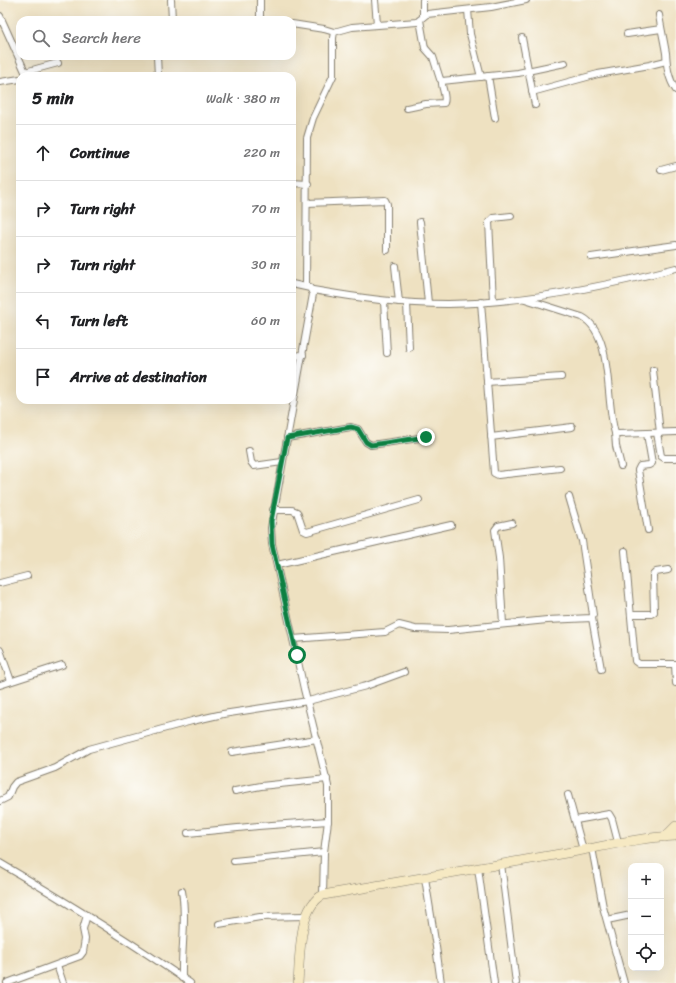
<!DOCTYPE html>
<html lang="en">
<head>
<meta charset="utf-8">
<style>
  body { margin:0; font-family:Sriracha,sans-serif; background:#f2f2f2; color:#202124 }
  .controls { position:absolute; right:12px; bottom:12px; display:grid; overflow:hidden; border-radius:8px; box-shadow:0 4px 16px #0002 }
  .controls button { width:36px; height:36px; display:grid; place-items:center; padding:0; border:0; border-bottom:1px solid #e0e0e0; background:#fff; color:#202124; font:20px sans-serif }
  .stop { position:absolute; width:12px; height:12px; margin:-9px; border:3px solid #0b8043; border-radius:50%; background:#fff }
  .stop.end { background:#0b8043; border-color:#fff; box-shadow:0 1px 4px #0008 }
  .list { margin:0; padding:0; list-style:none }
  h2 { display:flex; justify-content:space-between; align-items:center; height:52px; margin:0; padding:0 16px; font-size:17px }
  h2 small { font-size:13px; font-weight:400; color:#757577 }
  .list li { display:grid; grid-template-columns:26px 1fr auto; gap:12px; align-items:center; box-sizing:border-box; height:56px; padding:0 16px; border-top:1px solid #e0e0e0 }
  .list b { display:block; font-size:15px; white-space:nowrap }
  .list em { font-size:13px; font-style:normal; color:#757577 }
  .icon { flex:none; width:22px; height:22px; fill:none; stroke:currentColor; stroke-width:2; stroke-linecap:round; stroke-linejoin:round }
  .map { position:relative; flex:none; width:676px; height:983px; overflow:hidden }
  .search { position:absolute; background:#fff; box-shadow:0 4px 16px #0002; left:16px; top:16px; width:280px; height:44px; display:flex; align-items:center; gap:10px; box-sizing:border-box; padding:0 14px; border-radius:12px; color:#757577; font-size:15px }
  .panel { position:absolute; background:#fff; box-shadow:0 4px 16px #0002; left:16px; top:72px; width:280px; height:332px; border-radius:12px }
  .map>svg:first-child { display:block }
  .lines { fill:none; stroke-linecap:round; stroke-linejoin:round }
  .street-casing { stroke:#857e6e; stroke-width:8 }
  .secondary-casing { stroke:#857e6e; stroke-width:10 }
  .street { stroke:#fff; stroke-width:6 }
  .secondary { stroke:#f6e9c3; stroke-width:9 }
  .route { stroke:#0b8043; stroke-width:5 }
</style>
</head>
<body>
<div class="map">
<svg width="676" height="983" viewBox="0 0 676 983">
  <rect width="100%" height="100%" fill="#fdfcf7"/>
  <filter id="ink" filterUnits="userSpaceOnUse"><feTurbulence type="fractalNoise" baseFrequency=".025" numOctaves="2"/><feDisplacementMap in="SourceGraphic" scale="8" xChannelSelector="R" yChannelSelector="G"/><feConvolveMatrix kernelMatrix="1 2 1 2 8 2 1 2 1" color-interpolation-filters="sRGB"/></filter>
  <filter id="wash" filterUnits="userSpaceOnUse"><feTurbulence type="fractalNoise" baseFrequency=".012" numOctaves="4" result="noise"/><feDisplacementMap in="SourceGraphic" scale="16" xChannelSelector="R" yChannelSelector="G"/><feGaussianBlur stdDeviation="0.9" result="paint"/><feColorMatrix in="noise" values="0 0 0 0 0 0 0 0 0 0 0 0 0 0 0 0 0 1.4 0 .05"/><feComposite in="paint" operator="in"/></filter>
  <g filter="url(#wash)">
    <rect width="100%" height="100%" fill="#eee1c1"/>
  </g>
  <g filter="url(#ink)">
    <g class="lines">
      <defs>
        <g id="street">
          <path d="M171,0L172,20"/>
          <path d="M260,0V20"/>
          <path d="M375,0L377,24"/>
          <path d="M468,10L470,34L481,77"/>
          <path d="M659,15C661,28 664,41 666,53C667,67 668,78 676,90"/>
          <path d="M0,16L27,76"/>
          <path d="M423,16V0"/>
          <path d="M420,20L425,48L433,57L440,79L442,81L518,73L565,63"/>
          <path d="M292,24L324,29L334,32"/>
          <path d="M627,34L661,29"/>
          <path d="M522,38L535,105"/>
          <path d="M157,56L158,76"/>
          <path d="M25,72L58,63"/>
          <path d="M488,76L495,118"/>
          <path d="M0,82L20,79"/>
          <path d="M532,92L598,74L650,65L666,61"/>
          <path d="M407,108L426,104L444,103C447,96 441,88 442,81"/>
          <path d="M661,170L676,166"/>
          <path d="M292,183L308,184"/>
          <path d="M307,203L385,200L387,204V250"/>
          <path d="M420,222L428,303"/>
          <path d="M591,257L676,245"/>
          <path d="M395,266L399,302"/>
          <path d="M292,284L310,288L313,294L271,528L272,544L304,689L328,786V821L324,852L323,895"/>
          <path d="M306,286L307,138L313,118L333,76V38L334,32L352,27L417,22L427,14L491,7L526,0"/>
          <path d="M313,290C359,298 401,304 448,304C524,303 603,287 676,268"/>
          <path d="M525,299L582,317C614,334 605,401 615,433L618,434L676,432"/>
          <path d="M384,301L387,353"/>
          <path d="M493,301L489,222L493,218L511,216"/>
          <path d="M481,302L494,473L498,475L560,468"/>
          <path d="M407,303L409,348"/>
          <path d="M292,356L303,355"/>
          <path d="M653,370L660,433"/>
          <path d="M487,382L561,377"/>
          <path d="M615,433L616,446L621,466"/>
          <path d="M657,433L661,456L664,458H676"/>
          <path d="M647,434L652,463L649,465L640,466L638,470L648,530"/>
          <path d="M491,437L572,427"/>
          <path d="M287,438L351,427L358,429L366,442L371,445L426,437"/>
          <path d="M249,451L251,462L254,466L282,462"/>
          <path d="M273,510H292L297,512L303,530L307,532L419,500"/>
          <path d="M625,551L635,661L639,664H676"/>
          <path d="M277,565L451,525"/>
          <path d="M0,583L27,576"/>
          <path d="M632,614H651L654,612L653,575L656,572L668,570"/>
          <path d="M592,618L601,669"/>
          <path d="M503,624L499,558L495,530L498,526L512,523"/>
          <path d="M293,639L385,632L399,625L415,629L448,630L547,620L592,618L593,615L582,541L569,497"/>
          <path d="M0,650L11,681"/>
          <path d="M675,664L676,683"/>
          <path d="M0,685L62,665"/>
          <path d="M232,752L317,739"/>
          <path d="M235,791L261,786L327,779"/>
          <path d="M568,795L583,850"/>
          <path d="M0,801L8,797L12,787L16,782L55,768L89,749L192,721L223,714L308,701L366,686L404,672"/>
          <path d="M576,820L609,814L612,819L618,842"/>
          <path d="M188,833L258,826L328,821"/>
          <path d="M592,848L603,907L624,983"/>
          <path d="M234,861L324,852"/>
          <path d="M0,863C65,901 128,940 190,983"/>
          <path d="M501,864L516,983"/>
          <path d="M478,868L494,983"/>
          <path d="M425,878L436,947L441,983"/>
          <path d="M182,891C187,920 181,949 182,978"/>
          <path d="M607,920L631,915"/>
          <path d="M219,924L260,917L305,916"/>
          <path d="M57,965L63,983"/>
          <path d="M7,983L80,956L83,952L85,939L83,929L87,915"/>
        </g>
        <g id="secondary">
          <path d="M665,837L676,826"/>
          <path d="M298,983C300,959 298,907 323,895L583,850C614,844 644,837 676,836"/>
        </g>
      </defs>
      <use href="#street" class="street-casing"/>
      <use href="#secondary" class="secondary-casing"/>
      <use href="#street" class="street"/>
      <use href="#secondary" class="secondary"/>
    </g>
  </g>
  <g class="lines" filter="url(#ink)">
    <path class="route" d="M297,655L272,544L271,521L287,438L351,427L358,429L366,442L371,445L426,437"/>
  </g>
</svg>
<div class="controls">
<button>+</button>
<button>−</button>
<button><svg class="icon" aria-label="locate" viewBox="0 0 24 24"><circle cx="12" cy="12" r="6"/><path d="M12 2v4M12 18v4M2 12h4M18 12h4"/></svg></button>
</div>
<div class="stop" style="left:297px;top:655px"></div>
<div class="stop end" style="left:426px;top:437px"></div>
<div class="search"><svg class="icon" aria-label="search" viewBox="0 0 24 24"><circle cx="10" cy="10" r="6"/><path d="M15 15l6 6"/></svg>Search here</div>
<section class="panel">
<h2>5 min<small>Walk · 380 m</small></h2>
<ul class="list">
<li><svg class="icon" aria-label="ahead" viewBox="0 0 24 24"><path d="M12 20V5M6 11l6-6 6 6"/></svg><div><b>Continue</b></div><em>220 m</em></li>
<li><svg class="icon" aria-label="right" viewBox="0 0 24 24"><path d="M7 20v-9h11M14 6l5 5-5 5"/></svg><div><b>Turn right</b></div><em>70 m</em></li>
<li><svg class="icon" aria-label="right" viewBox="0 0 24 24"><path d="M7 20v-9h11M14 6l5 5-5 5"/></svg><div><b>Turn right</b></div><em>30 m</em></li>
<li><svg class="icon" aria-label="left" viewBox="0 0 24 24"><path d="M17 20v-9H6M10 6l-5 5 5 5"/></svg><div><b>Turn left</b></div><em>60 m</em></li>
<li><svg class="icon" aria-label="arrive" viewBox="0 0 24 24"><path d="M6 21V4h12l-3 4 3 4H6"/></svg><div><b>Arrive at destination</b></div></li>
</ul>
</section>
</div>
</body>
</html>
